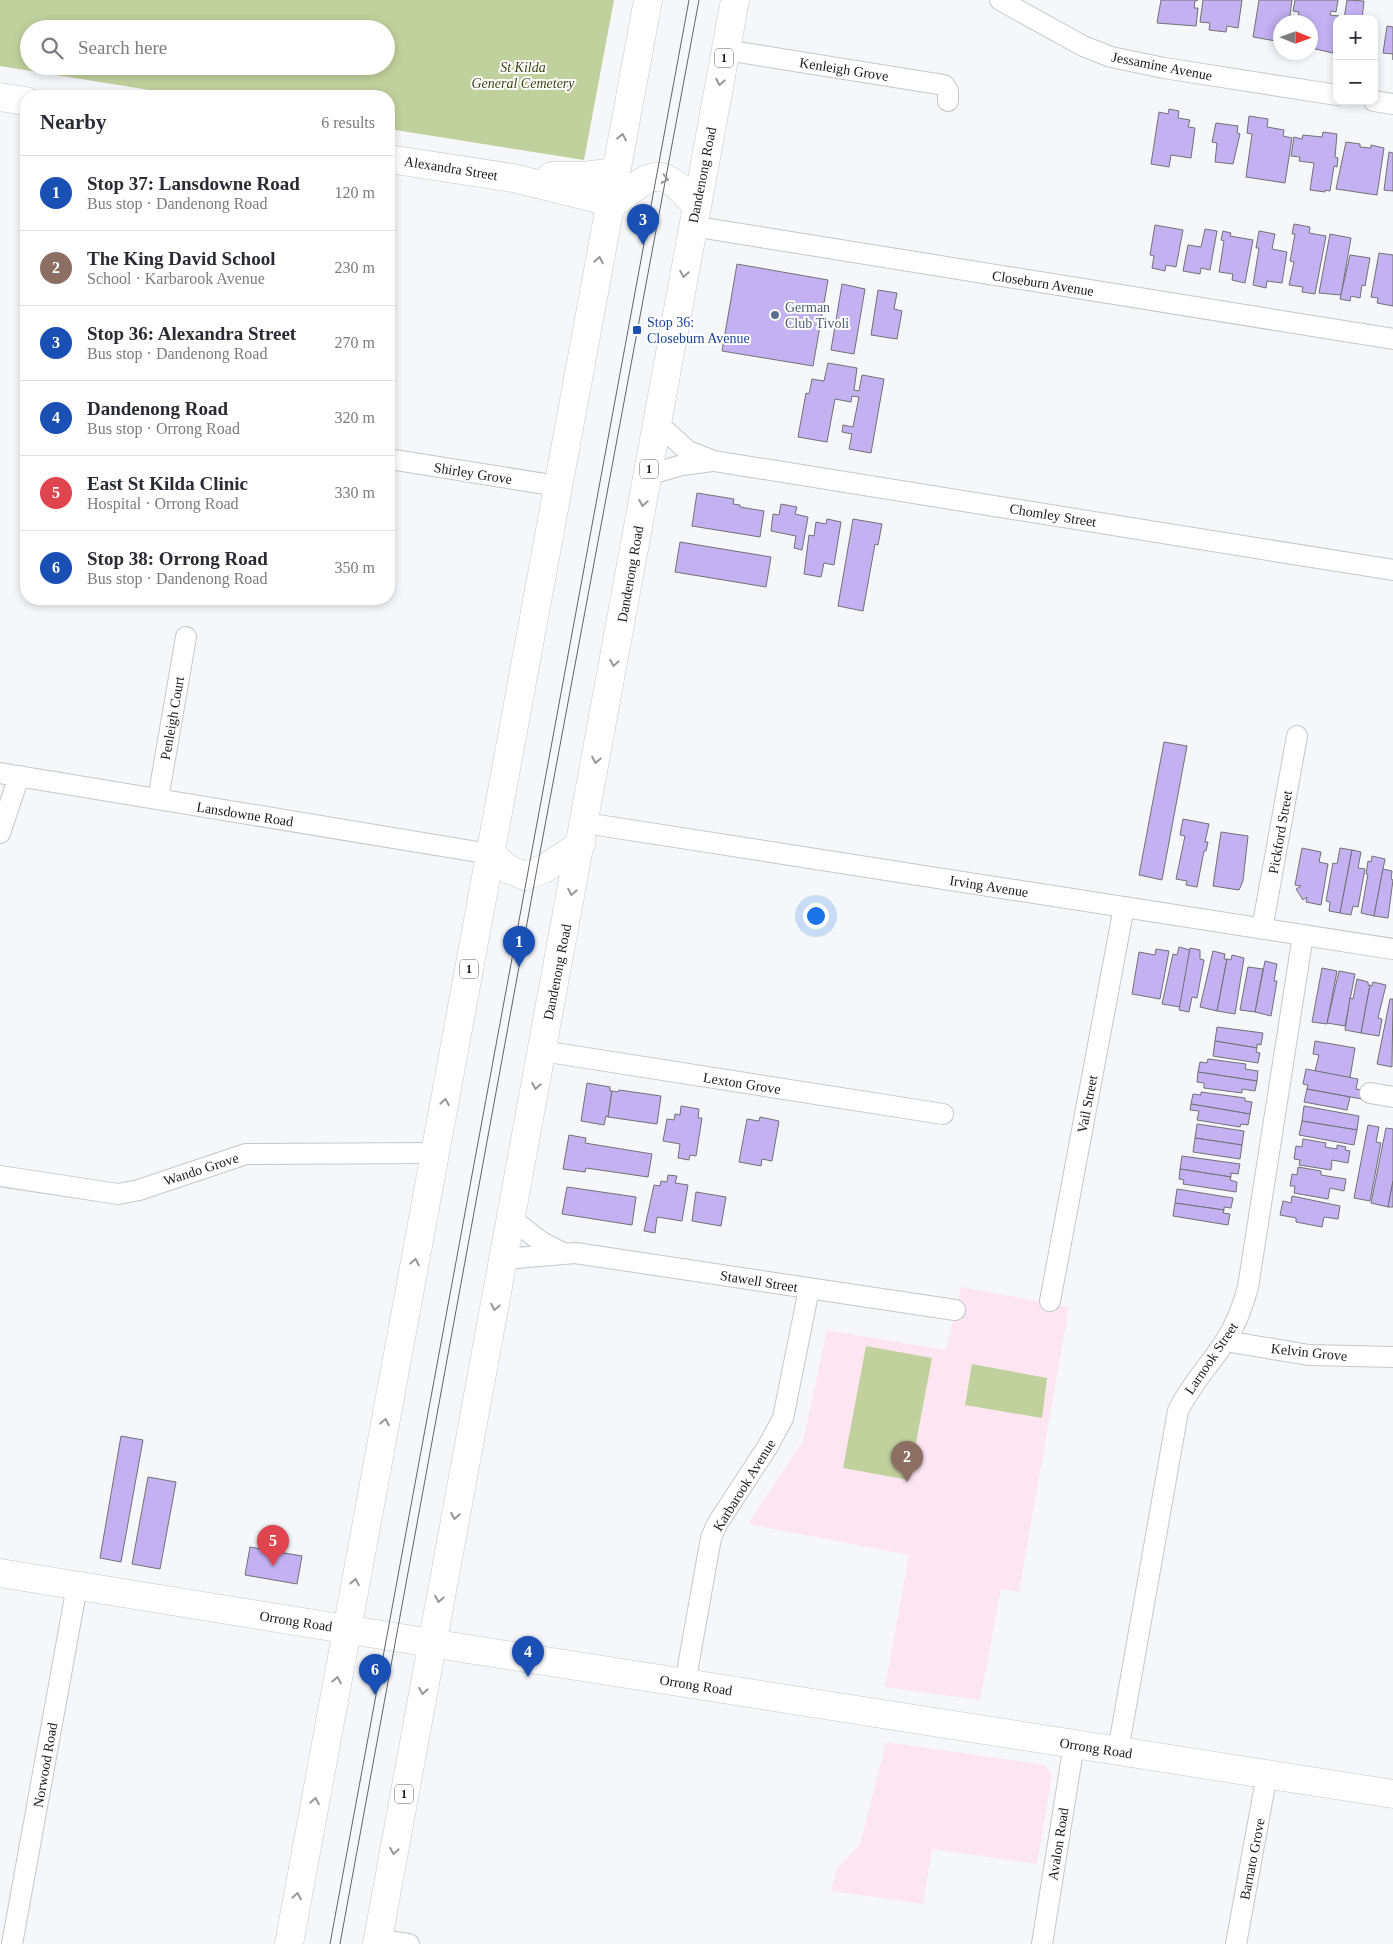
<!DOCTYPE html>
<html lang="en">
<head>
<meta charset="utf-8">
<style>
  body { margin:0; font-family:"Times New Roman",serif; background:#f2f2f3; color:#2b2b33 }
  .controls { position:absolute; right:15px; top:15px; display:grid; overflow:hidden; border-radius:10px; box-shadow:0 2px 8px #0003 }
  .controls button { width:45px; height:45px; display:grid; place-items:center; padding:0; border:0; border-bottom:1px solid #e1e1e2; background:#fff; color:#2b2b33; font:25px sans-serif }
  .compass { position:absolute; left:1273px; top:15px; width:45px; height:45px; border-radius:50%; background:#fff; box-shadow:0 2px 8px #0003; rotate:91deg }
  .you { position:absolute; left:815px; top:915px; width:18px; height:18px; margin:-12px; border:4px solid #fff; border-radius:50%; background:#1a73e8; box-shadow:0 0 0 8px #1a73e833 }
  .badge { display:grid; place-items:center; width:32px; height:32px; border-radius:50%; background:#0b8043; color:#fff; font-size:16px; font-weight:700 }
  .pin { position:absolute; translate:-50% -41px; filter:drop-shadow(0 1px 2px #0008) }
  .pin::after { content:''; position:absolute; top:26px; width:18px; height:15px; background:inherit; clip-path:polygon(0 0,100% 0,50% 100%) }
  .list { margin:0; padding:0; list-style:none }
  h2 { display:flex; justify-content:space-between; align-items:center; height:65px; margin:0; padding:0 20px; font-size:21px }
  h2 small { font-size:16px; font-weight:400; color:#7c7c81 }
  .list li { display:grid; grid-template-columns:32px 1fr auto; gap:15px; align-items:center; box-sizing:border-box; height:75px; padding:0 20px; border-top:1px solid #e1e1e2 }
  .list b { display:block; font-size:19px; white-space:nowrap }
  .list p { margin:0; font-size:16px; white-space:nowrap; color:#7c7c81 }
  .list em { font-size:16px; font-style:normal; color:#7c7c81 }
  .icon { flex:none; width:28px; height:28px; fill:none; stroke:currentColor; stroke-width:2; stroke-linecap:round; stroke-linejoin:round }
  .map { position:relative; flex:none; width:1393px; height:1944px; overflow:hidden }
  .search { position:absolute; background:#fff; box-shadow:0 2px 8px #0003; left:20px; top:20px; width:375px; height:55px; display:flex; align-items:center; gap:12px; box-sizing:border-box; padding:0 18px; border-radius:28px; color:#7c7c81; font-size:19px }
  .panel { position:absolute; background:#fff; box-shadow:0 2px 8px #0003; left:20px; top:90px; width:375px; height:515px; border-radius:20px }
  .map>svg:first-child { display:block }
  .education { fill:#fde6f2 }
  .green { fill:#c1d19d; fill-rule:evenodd }
  .building { fill:#c3b1f2; stroke:#727174 }
  .lines { fill:none; stroke-linecap:round; stroke-linejoin:round }
  .street-casing { stroke:#c6c7ca; stroke-width:22 }
  .secondary-casing { stroke:#c6c7ca; stroke-width:29 }
  .highway-casing { stroke:#c6c7ca; stroke-width:29 }
  .street { stroke:#fff; stroke-width:20 }
  .secondary { stroke:#fff; stroke-width:28 }
  .highway { stroke:#fff; stroke-width:28 }
  .tram { stroke:#636466; stroke-width:1 }
  .oneway { stroke:#979898 }
  .service-dot { fill:#5c6f8a; stroke:#fff; stroke-width:2 }
  .transit-dot { fill:#1a4fb4; stroke:#fff; stroke-width:2 }
  .labels { text-anchor:middle; stroke-width:4; stroke-linejoin:round; paint-order:stroke }
  .shield { fill:#fff; stroke:#5d5e5f; stroke-width:1 }
  .shield-label { font-size:12px; font-weight:bold; fill:#18191a }
  .street-label { font-size:14px; fill:#18191a; stroke:#fff }
  .park-label { font-size:14px; font-style:italic; fill:#394614; stroke:#fff }
  .service-label { font-size:14px; fill:#4e5e75; stroke:#fff; text-anchor:start }
  .transit-label { font-size:14px; fill:#164399; stroke:#fff; text-anchor:start }
</style>
</head>
<body>
<div class="map">
<svg width="1393" height="1944" viewBox="0 0 1393 1944">
  <rect width="100%" height="100%" fill="#f6f7fa"/>
  <g class="education">
    <path d="M961,1287L1069,1307L1019,1592L1001,1589L980,1700L885,1687L909,1555L748,1524L803,1441L827,1330L946,1350Z"/>
    <path d="M886,1742L1045,1765L1052,1776L1037,1864L932,1849L923,1904L831,1891L837,1869L860,1844Z"/>
  </g>
  <g class="green">
    <path d="M0,0H614L584,160L389,129V96H187L0,66ZM29,29H386V66H29Z"/>
    <path d="M866,1346L932,1358L909,1480L843,1468Z"/>
    <path d="M972,1364L1047,1378L1042,1418L965,1405Z"/>
  </g>
  <g class="building">
    <path d="M1161,0H1198L1195,1L1194,8H1198L1196,26L1157,23Z"/>
    <path d="M1203,0H1242L1238,28L1227,26L1226,32L1209,30L1210,23L1200,22Z"/>
    <path d="M1259,0H1292L1289,22H1280V39L1276,38V41L1253,37Z"/>
    <path d="M1295,0H1338L1336,12L1331,11L1330,15L1339,16L1337,19L1333,53L1311,48L1310,22H1297L1299,12L1293,11Z"/>
    <path d="M1347,0L1364,1L1362,19H1344Z"/>
    <path d="M1374,26L1377,27L1374,45Z"/>
    <path d="M1387,26L1393,27V60V54L1383,53Z"/>
    <path d="M1169,109L1179,111L1178,118L1190,120L1188,127L1195,128L1191,158L1171,155L1169,167L1151,164L1159,112L1168,114Z"/>
    <path d="M1249,116L1268,119L1267,127L1284,130L1283,136L1292,138L1285,183L1246,177L1252,134L1247,133Z"/>
    <path d="M1216,123L1238,126L1237,133L1240,134L1233,164L1215,162L1217,143L1212,142Z"/>
    <path d="M1323,132L1337,134L1335,157L1338,158L1337,167L1334,166L1330,191L1325,190V192L1310,190L1314,163L1299,161L1300,157L1291,156L1294,137L1302,139L1303,135L1322,137Z"/>
    <path d="M1346,142L1360,144V147L1371,148V145L1384,148L1377,195L1336,189Z"/>
    <path d="M1389,152L1393,153V191L1384,190Z"/>
    <path d="M1294,224L1310,227L1309,233L1326,236L1315,294L1302,292L1303,287L1289,285L1294,262L1290,261L1295,234H1292Z"/>
    <path d="M1155,225L1183,230L1176,267L1166,265L1165,271L1152,268L1154,256L1150,255Z"/>
    <path d="M1205,229L1217,231L1210,270L1201,268L1200,274L1183,271L1188,245L1201,247Z"/>
    <path d="M1223,231L1231,233L1230,236L1253,240L1245,283L1232,280L1233,274L1219,272L1224,241L1221,240Z"/>
    <path d="M1259,231L1275,234L1272,249L1287,252L1282,283L1267,281L1266,288L1253,285L1259,248H1256Z"/>
    <path d="M1330,234L1351,238L1341,295L1319,293Z"/>
    <path d="M1379,253L1393,255V306L1377,303L1378,298L1371,297Z"/>
    <path d="M1350,255L1370,258L1365,286L1362,285L1360,298L1351,296L1350,301L1340,299Z"/>
    <path d="M737,264L828,280L813,366L722,351Z"/>
    <path d="M842,284L865,289L854,354L831,350Z"/>
    <path d="M878,290L897,293L894,309L902,311L897,339L871,335Z"/>
    <path d="M828,363L857,368L854,390L859,391L862,375L884,379L871,453L849,449L852,434L842,432L843,425L853,427L859,397L852,396L851,402L835,399L827,442L798,437L806,393L809,394L812,379L824,381Z"/>
    <path d="M697,493L734,499L733,504L740,505V507L764,511L760,537L692,526Z"/>
    <path d="M781,504L797,507L795,514L808,517L802,550L794,548L796,536L771,531L773,514L779,515Z"/>
    <path d="M827,519L841,522L834,565L824,563L821,577L804,574L809,535L814,536L816,522L826,524Z"/>
    <path d="M853,519L882,524L878,545L875,544L863,611L838,606Z"/>
    <path d="M680,542L771,557L766,587L675,572Z"/>
    <path d="M1164,742L1187,746L1162,880L1139,875Z"/>
    <path d="M1183,819L1209,824L1205,842H1208L1206,851H1204L1197,887L1186,885L1187,881L1176,879L1185,836L1180,835Z"/>
    <path d="M1221,832L1248,836L1243,881L1239,890L1213,886Z"/>
    <path d="M1302,848L1321,852L1319,862L1328,864L1321,905L1306,902L1307,897L1303,900L1296,889L1301,886L1295,885Z"/>
    <path d="M1340,848L1352,850L1340,913L1329,911L1330,902L1326,901L1333,863L1337,864Z"/>
    <path d="M1352,850L1361,852L1358,868L1365,869L1358,907L1353,906L1351,915L1340,913Z"/>
    <path d="M1372,856L1385,859L1374,916L1361,913L1368,874H1366L1368,861L1371,862Z"/>
    <path d="M1383,869L1392,871L1391,879L1393,880L1388,918L1374,916Z"/>
    <path d="M1179,947L1190,950L1180,1007L1162,1004L1173,954L1177,955Z"/>
    <path d="M1190,948L1200,950V959L1204,960L1197,998L1192,997L1189,1012L1179,1010Z"/>
    <path d="M1156,949L1169,951L1160,999L1132,994L1139,952L1155,955Z"/>
    <path d="M1213,951L1225,954L1224,959H1227L1217,1011L1200,1007Z"/>
    <path d="M1232,955L1244,958L1235,1014L1217,1011L1227,959L1231,960Z"/>
    <path d="M1265,961L1277,964L1274,981H1277L1271,1016L1255,1012Z"/>
    <path d="M1248,967L1263,969L1255,1012L1240,1010Z"/>
    <path d="M1322,968L1337,971L1327,1024L1312,1022Z"/>
    <path d="M1339,971L1355,974L1345,1026L1327,1023Z"/>
    <path d="M1357,979L1368,982V985H1370L1361,1033L1345,1030L1350,998L1353,999Z"/>
    <path d="M1373,982L1386,985L1378,1018L1382,1019L1379,1036L1361,1033L1370,985L1372,986Z"/>
    <path d="M1390,999H1393L1392,1067L1377,1064Z"/>
    <path d="M1217,1027L1263,1033L1261,1045L1257,1044V1048L1215,1041Z"/>
    <path d="M1215,1041L1257,1048L1256,1052L1260,1053L1258,1063L1213,1056Z"/>
    <path d="M1315,1041L1355,1048L1350,1078L1315,1071L1319,1055L1313,1054Z"/>
    <path d="M1208,1059L1246,1064L1245,1069L1258,1071L1257,1081L1198,1072L1200,1062L1207,1063Z"/>
    <path d="M1306,1069L1358,1079L1356,1089L1369,1091L1367,1100L1307,1089L1308,1085L1303,1084Z"/>
    <path d="M1198,1072L1257,1081L1255,1091L1242,1089V1093L1204,1088V1083L1197,1082Z"/>
    <path d="M587,1083L610,1087V1091H612L608,1117L606,1116L604,1125L581,1121Z"/>
    <path d="M1307,1089L1350,1097L1347,1110L1304,1102Z"/>
    <path d="M619,1090L661,1096L657,1124L608,1117L612,1091L618,1092Z"/>
    <path d="M1201,1092L1245,1098V1101L1252,1102L1250,1114L1191,1104L1193,1094L1201,1095Z"/>
    <path d="M1191,1104L1250,1114L1248,1125L1241,1124L1240,1127L1197,1120L1199,1111L1190,1110Z"/>
    <path d="M681,1106L699,1109L698,1118H702L696,1156L690,1155L689,1160L678,1158L680,1144L663,1141L667,1119L674,1120L675,1114L680,1115Z"/>
    <path d="M1304,1106L1359,1116L1357,1130L1302,1121Z"/>
    <path d="M760,1117L779,1121L772,1161L762,1159L761,1166L739,1162L747,1119L759,1121Z"/>
    <path d="M1302,1121L1357,1130L1354,1145L1299,1135Z"/>
    <path d="M1197,1124L1244,1131L1242,1145L1195,1138Z"/>
    <path d="M1368,1125L1379,1127L1376,1142L1381,1143L1370,1201L1354,1198Z"/>
    <path d="M1386,1128L1393,1129V1181L1388,1207L1371,1203Z"/>
    <path d="M569,1135L586,1138L585,1143L652,1154L648,1177L586,1168L585,1172L563,1169Z"/>
    <path d="M1195,1138L1242,1145L1240,1159L1193,1152Z"/>
    <path d="M1303,1139L1326,1143L1325,1147L1337,1149V1145L1346,1147L1345,1150L1350,1151L1348,1163L1332,1160L1331,1170L1299,1165L1300,1160L1294,1159L1296,1146L1302,1147Z"/>
    <path d="M1182,1156L1240,1164L1238,1174L1231,1173V1177L1180,1169Z"/>
    <path d="M1298,1167L1321,1171V1175L1346,1179L1344,1191L1330,1188L1328,1199L1294,1193L1295,1186H1290L1292,1174L1297,1175Z"/>
    <path d="M1180,1169L1231,1177L1230,1180L1237,1182L1236,1192L1183,1184L1184,1180L1179,1179Z"/>
    <path d="M668,1175L677,1176L675,1183L688,1185L682,1221L657,1217L655,1233L644,1231L654,1185L660,1186L661,1181L667,1182Z"/>
    <path d="M1393,1181V1207H1388Z"/>
    <path d="M567,1187L636,1197L632,1225L562,1214Z"/>
    <path d="M1177,1189L1233,1198L1231,1208L1224,1207V1210L1175,1203Z"/>
    <path d="M696,1192L726,1197L721,1226L692,1221Z"/>
    <path d="M1292,1196L1340,1206L1338,1219L1324,1217L1322,1227L1296,1222V1218L1280,1215L1283,1201L1291,1203Z"/>
    <path d="M1175,1203L1224,1210L1223,1213L1230,1214L1228,1225L1173,1216Z"/>
    <path d="M121,1436L143,1440L121,1562L100,1558Z"/>
    <path d="M148,1477L176,1482L160,1569L132,1564Z"/>
    <path d="M250,1547L302,1556L297,1584L245,1575Z"/>
  </g>
  <g class="lines">
    <defs>
      <g id="street">
        <path d="M1000,0L1083,46L1111,57L1164,68L1337,95"/>
        <path d="M726,50L944,85L948,91V101"/>
        <path d="M1374,101L1393,104"/>
        <path d="M692,226L1393,339"/>
        <path d="M658,424L688,451L714,461L1393,570"/>
        <path d="M389,459L558,486"/>
        <path d="M648,475L682,465L712,461"/>
        <path d="M0,773L490,854"/>
        <path d="M158,799L186,637"/>
        <path d="M585,823L1393,949"/>
        <path d="M0,833L19,776"/>
        <path d="M1262,929L1297,736"/>
        <path d="M542,1051L943,1114"/>
        <path d="M1370,1093L1393,1097"/>
        <path d="M0,1176L118,1194L139,1190L246,1154L436,1153"/>
        <path d="M511,1218L540,1241L563,1253"/>
        <path d="M504,1259L575,1253L955,1310"/>
        <path d="M1050,1301L1124,907"/>
        <path d="M1225,1341L1309,1355L1393,1357"/>
        <path d="M685,1683L711,1538L717,1524L768,1446L783,1418L809,1289"/>
        <path d="M1118,1751L1178,1411C1190,1385 1211,1364 1226,1340C1236,1324 1243,1306 1248,1287L1303,935"/>
        <path d="M378,1939L409,1944"/>
        <path d="M12,1944L77,1586"/>
        <path d="M1042,1944L1074,1744"/>
        <path d="M1236,1944L1267,1774"/>
      </g>
      <g id="secondary">
        <path d="M0,97L26,101"/>
        <path d="M389,159L513,178L610,202"/>
        <path d="M552,176H584L615,172"/>
        <path d="M0,1573L468,1649L1393,1794"/>
      </g>
      <g id="highway">
        <path d="M609,207C650,177 657,158 696,206"/>
        <path d="M490,854L510,870L525,876L544,869L581,844"/>
        <path d="M289,1944L648,0"/>
        <path d="M377,1944L735,0"/>
      </g>
    </defs>
    <use href="#street" class="street-casing"/>
    <use href="#secondary" class="secondary-casing"/>
    <use href="#highway" class="highway-casing"/>
    <use href="#street" class="street"/>
    <use href="#secondary" class="secondary"/>
    <use href="#highway" class="highway"/>
    <g class="tram">
      <path d="M330,1944L689,0"/>
      <path d="M340,1944L536,874L699,0"/>
    </g>
  </g>
  <defs><path id="oneway-chevron" d="M-2-3.5L2.5 0L-2 3.5" fill="none" stroke-width="1.6" stroke-linecap="round" stroke-linejoin="round" transform="scale(1.25)"/></defs>
  <g class="oneway">
    <use href="#oneway-chevron" transform="translate(720 82) rotate(101)"/>
    <use href="#oneway-chevron" transform="translate(622 137) rotate(-79)"/>
    <use href="#oneway-chevron" transform="translate(665 179) rotate(12)"/>
    <use href="#oneway-chevron" transform="translate(599 260) rotate(-80)"/>
    <use href="#oneway-chevron" transform="translate(684 274) rotate(100)"/>
    <use href="#oneway-chevron" transform="translate(643 503) rotate(100)"/>
    <use href="#oneway-chevron" transform="translate(614 663) rotate(100)"/>
    <use href="#oneway-chevron" transform="translate(596 760) rotate(101)"/>
    <use href="#oneway-chevron" transform="translate(572 892) rotate(100)"/>
    <use href="#oneway-chevron" transform="translate(536 1086) rotate(100)"/>
    <use href="#oneway-chevron" transform="translate(445 1102) rotate(-80)"/>
    <use href="#oneway-chevron" transform="translate(415 1262) rotate(-79)"/>
    <use href="#oneway-chevron" transform="translate(495 1307) rotate(101)"/>
    <use href="#oneway-chevron" transform="translate(385 1422) rotate(-79)"/>
    <use href="#oneway-chevron" transform="translate(455 1516) rotate(100)"/>
    <use href="#oneway-chevron" transform="translate(355 1582) rotate(-79)"/>
    <use href="#oneway-chevron" transform="translate(439 1599) rotate(101)"/>
    <use href="#oneway-chevron" transform="translate(337 1680) rotate(-79)"/>
    <use href="#oneway-chevron" transform="translate(423 1691) rotate(100)"/>
    <use href="#oneway-chevron" transform="translate(315 1801) rotate(-80)"/>
    <use href="#oneway-chevron" transform="translate(394 1851) rotate(100)"/>
    <use href="#oneway-chevron" transform="translate(297 1896) rotate(-80)"/>
  </g>
  <circle class="service-dot" cx="775" cy="315" r="5"/>
  <rect class="transit-dot" x="632" y="325" width="10" height="10" rx="2.5"/>
  <g class="labels">
    <g class="shield">
      <rect x="715" y="48.5" width="18" height="19" rx="4"/>
      <rect x="640" y="459.5" width="18" height="19" rx="4"/>
      <rect x="460" y="959.5" width="18" height="19" rx="4"/>
      <rect x="395" y="1784.5" width="18" height="19" rx="4"/>
    </g>
    <g class="shield-label">
      <text x="724" y="62">1</text>
      <text x="649" y="473">1</text>
      <text x="469" y="973">1</text>
      <text x="404" y="1798">1</text>
    </g>
    <g class="street-label">
      <text transform="translate(1162 66) rotate(11)" y="5">Jessamine Avenue</text>
      <text transform="translate(844 69) rotate(9)" y="5">Kenleigh Grove</text>
      <text transform="translate(451 168) rotate(9)" y="5">Alexandra Street</text>
      <text transform="translate(702 175) rotate(-79)" y="5">Dandenong Road</text>
      <text transform="translate(1043 283) rotate(9)" y="5">Closeburn Avenue</text>
      <text transform="translate(473 473) rotate(9)" y="5">Shirley Grove</text>
      <text transform="translate(1053 515) rotate(9)" y="5">Chomley Street</text>
      <text transform="translate(630 574) rotate(-80)" y="5">Dandenong Road</text>
      <text transform="translate(172 718) rotate(-80)" y="5">Penleigh Court</text>
      <text transform="translate(245 814) rotate(9)" y="5">Lansdowne Road</text>
      <text transform="translate(1280 832) rotate(-80)" y="5">Pickford Street</text>
      <text transform="translate(989 886) rotate(9)" y="5">Irving Avenue</text>
      <text transform="translate(557 972) rotate(-79)" y="5">Dandenong Road</text>
      <text transform="translate(742 1083) rotate(9)" y="5">Lexton Grove</text>
      <text transform="translate(1087 1104) rotate(-79)" y="5">Vail Street</text>
      <text transform="translate(201 1169) rotate(-18)" y="5">Wando Grove</text>
      <text transform="translate(759 1281) rotate(9)" y="5">Stawell Street</text>
      <text transform="translate(1309 1352) rotate(6)" y="5">Kelvin Grove</text>
      <text transform="translate(1211 1358) rotate(-56)" y="5">Larnook Street</text>
      <text transform="translate(744 1485) rotate(-58)" y="5">Karbarook Avenue</text>
      <text transform="translate(296 1621) rotate(9)" y="5">Orrong Road</text>
      <text transform="translate(696 1685) rotate(9)" y="5">Orrong Road</text>
      <text transform="translate(1096 1748) rotate(9)" y="5">Orrong Road</text>
      <text transform="translate(45 1765) rotate(-80)" y="5">Norwood Road</text>
      <text transform="translate(1058 1844) rotate(-81)" y="5">Avalon Road</text>
      <text transform="translate(1252 1859) rotate(-79)" y="5">Barnato Grove</text>
    </g>
    <g class="park-label">
      <text x="523" y="72">St Kilda<tspan x="523" dy="16">General Cemetery</tspan></text>
    </g>
    <g class="service-label">
      <text x="785" y="312">German<tspan x="785" dy="16">Club Tivoli</tspan></text>
    </g>
    <g class="transit-label">
      <text x="647" y="327">Stop 36:<tspan x="647" dy="16">Closeburn Avenue</tspan></text>
    </g>
  </g>
</svg>
<div class="controls">
<button>+</button>
<button>−</button>
</div>
<svg class="compass" viewBox="-18 -18 36 36"><path d="M0-13l5 13h-10z" fill="#e53935"/><path d="M0 13l5-13h-10z" fill="#7c7c81"/></svg>
<div class="you"></div>
<div class="pin badge" style="left:519px;top:967px;background:#1a4fb4">1</div>
<div class="pin badge" style="left:907px;top:1482px;background:#8d6e63">2</div>
<div class="pin badge" style="left:643px;top:245px;background:#1a4fb4">3</div>
<div class="pin badge" style="left:528px;top:1677px;background:#1a4fb4">4</div>
<div class="pin badge" style="left:273px;top:1566px;background:#e0444e">5</div>
<div class="pin badge" style="left:375px;top:1695px;background:#1a4fb4">6</div>
<div class="search"><svg class="icon" aria-label="search" viewBox="0 0 24 24"><circle cx="10" cy="10" r="6"/><path d="M15 15l6 6"/></svg>Search here</div>
<section class="panel">
<h2>Nearby<small>6 results</small></h2>
<ul class="list">
<li><span class="badge" style="background:#1a4fb4">1</span><div><b>Stop 37: Lansdowne Road</b><p>Bus stop · Dandenong Road</p></div><em>120 m</em></li>
<li><span class="badge" style="background:#8d6e63">2</span><div><b>The King David School</b><p>School · Karbarook Avenue</p></div><em>230 m</em></li>
<li><span class="badge" style="background:#1a4fb4">3</span><div><b>Stop 36: Alexandra Street</b><p>Bus stop · Dandenong Road</p></div><em>270 m</em></li>
<li><span class="badge" style="background:#1a4fb4">4</span><div><b>Dandenong Road</b><p>Bus stop · Orrong Road</p></div><em>320 m</em></li>
<li><span class="badge" style="background:#e0444e">5</span><div><b>East St Kilda Clinic</b><p>Hospital · Orrong Road</p></div><em>330 m</em></li>
<li><span class="badge" style="background:#1a4fb4">6</span><div><b>Stop 38: Orrong Road</b><p>Bus stop · Dandenong Road</p></div><em>350 m</em></li>
</ul>
</section>
</div>
</body>
</html>
